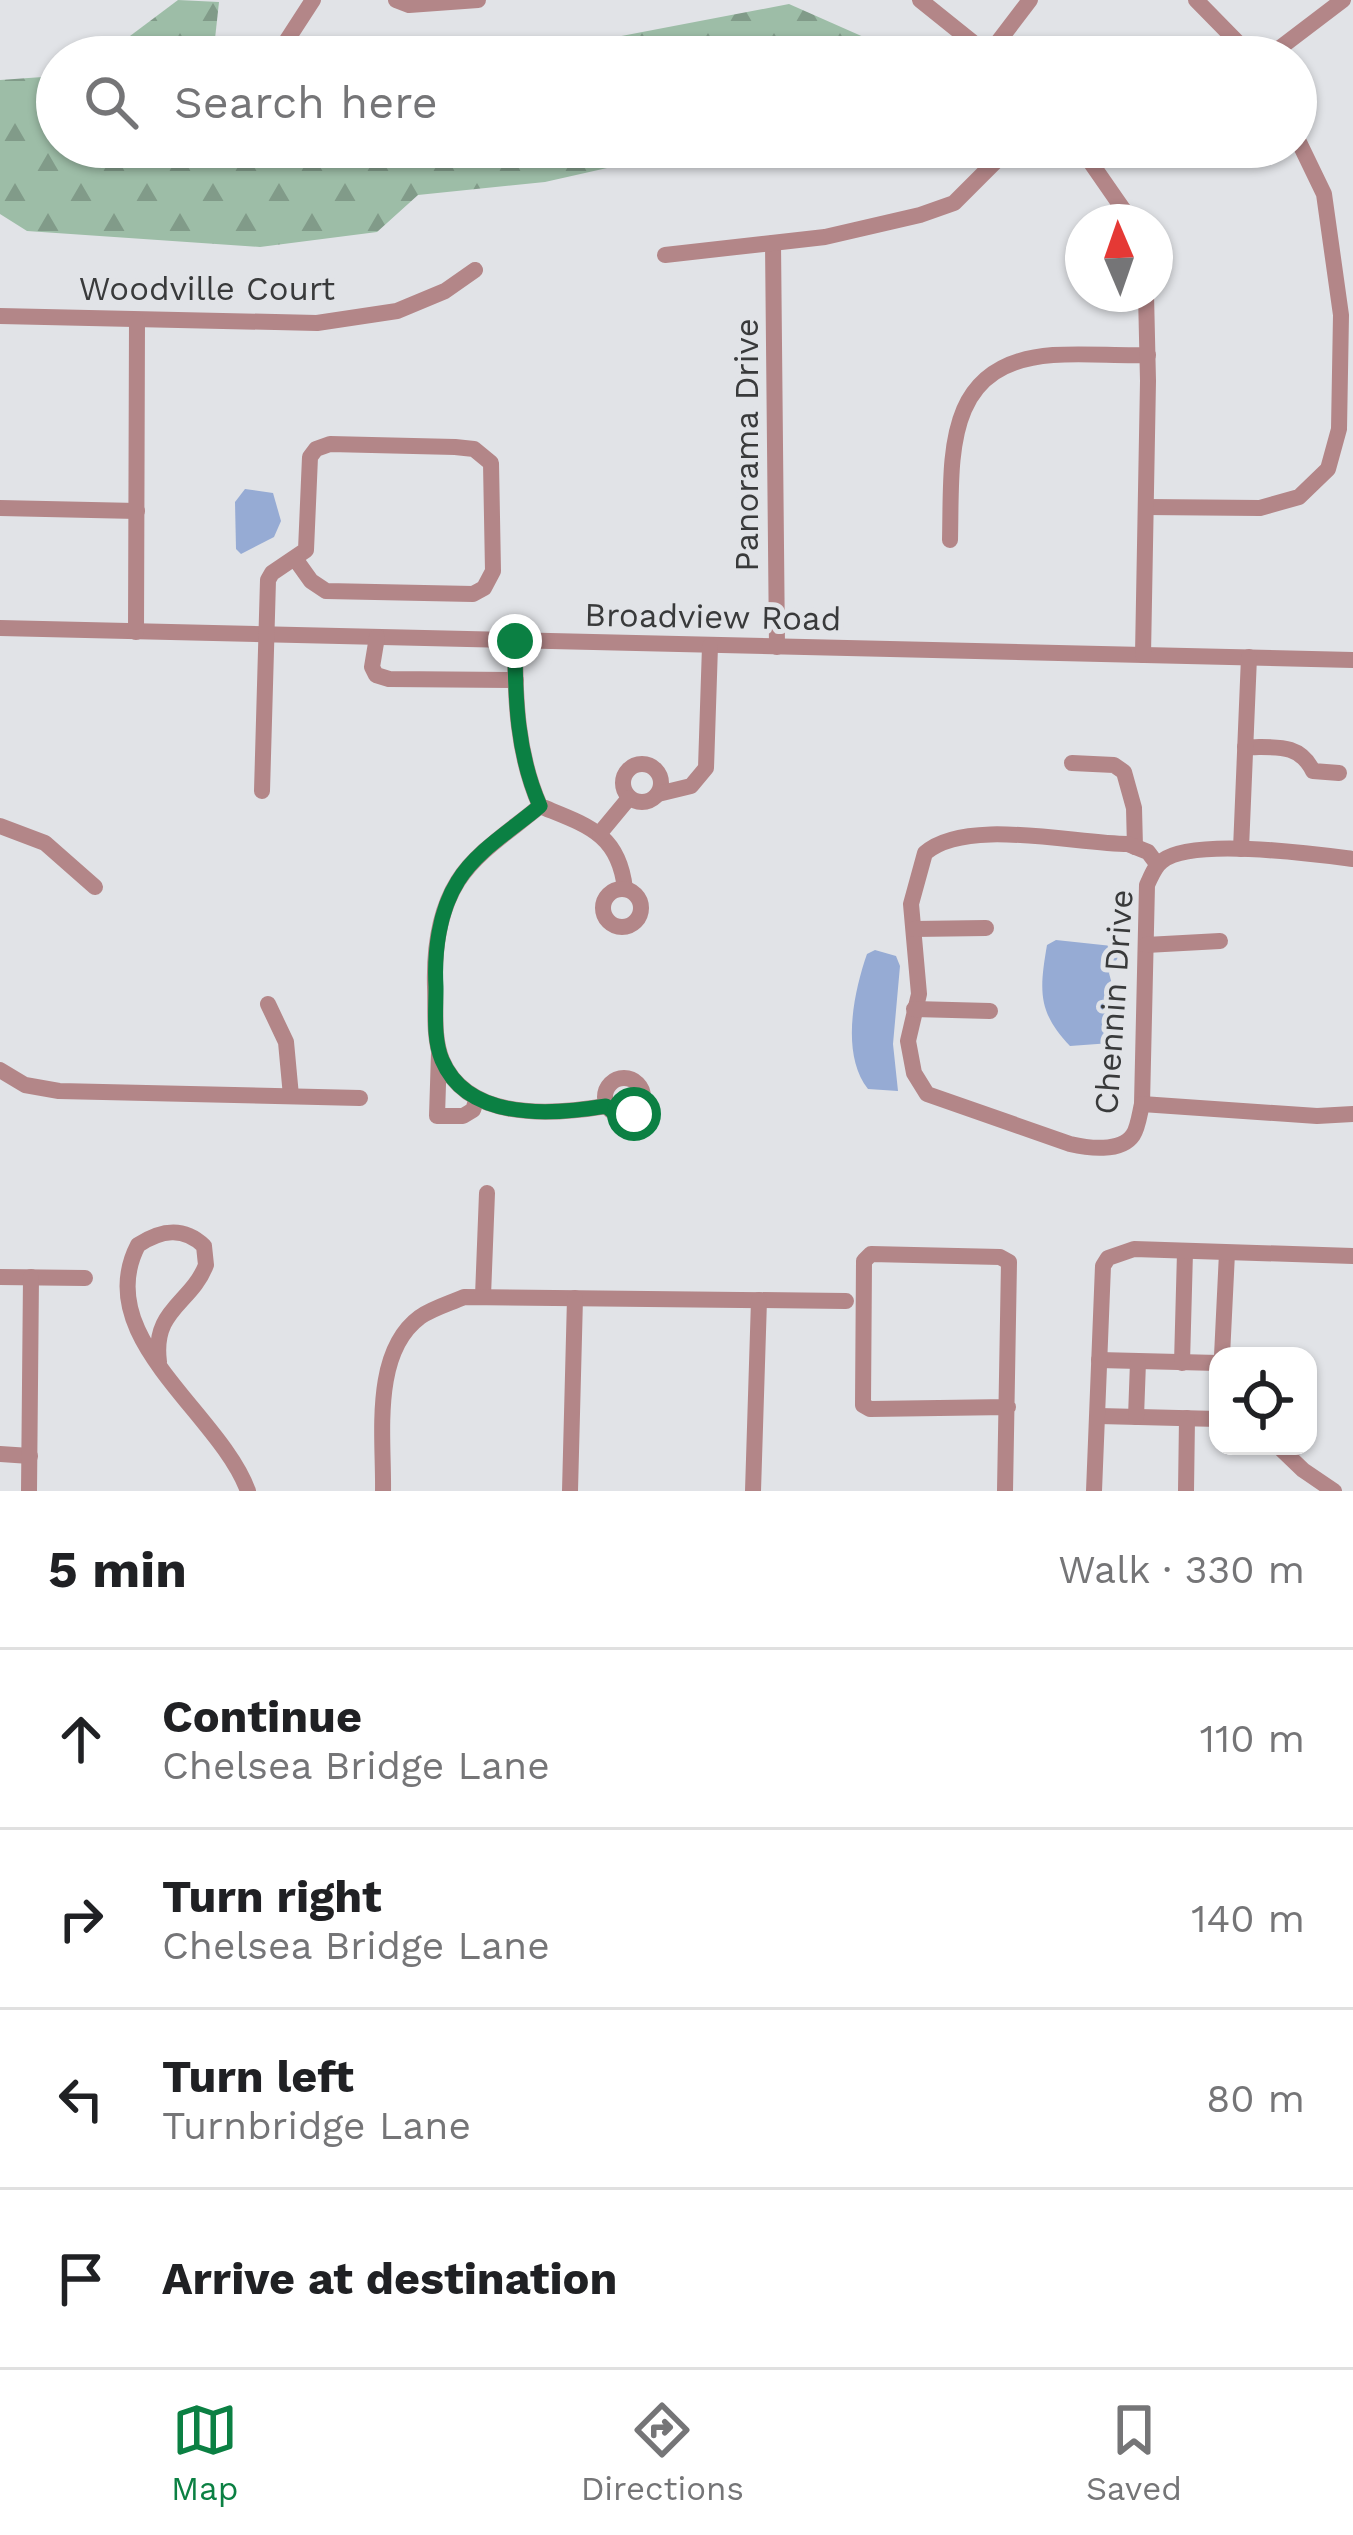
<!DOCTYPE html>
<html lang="en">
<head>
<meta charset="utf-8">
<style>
  body { margin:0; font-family:"Work Sans",sans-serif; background:#f2f2f2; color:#202124 }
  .controls { position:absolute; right:36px; bottom:36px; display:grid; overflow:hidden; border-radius:24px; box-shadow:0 3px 9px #0004 }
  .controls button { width:108px; height:108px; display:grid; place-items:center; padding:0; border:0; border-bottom:3px solid #e0e0e0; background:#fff; color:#202124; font:60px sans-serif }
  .compass { position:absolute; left:1065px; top:204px; width:108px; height:108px; border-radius:50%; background:#fff; box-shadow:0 3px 9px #0004; rotate:358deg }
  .stop { position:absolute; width:36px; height:36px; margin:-27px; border:9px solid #0b8043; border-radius:50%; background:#fff }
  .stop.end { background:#0b8043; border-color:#fff; box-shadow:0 3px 12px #0008 }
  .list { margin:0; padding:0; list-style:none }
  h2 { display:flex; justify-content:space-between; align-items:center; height:156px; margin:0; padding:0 48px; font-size:51px }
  h2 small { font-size:39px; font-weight:400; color:#757577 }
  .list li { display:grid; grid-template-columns:78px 1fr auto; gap:36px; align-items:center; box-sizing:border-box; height:180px; padding:0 48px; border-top:3px solid #e0e0e0 }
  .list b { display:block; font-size:45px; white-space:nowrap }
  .list p { margin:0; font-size:39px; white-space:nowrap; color:#757577 }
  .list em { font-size:39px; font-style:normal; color:#757577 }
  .icon { flex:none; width:66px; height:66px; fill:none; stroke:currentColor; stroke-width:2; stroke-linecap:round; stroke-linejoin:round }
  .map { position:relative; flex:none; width:1353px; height:1491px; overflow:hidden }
  .search { position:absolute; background:#fff; box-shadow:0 3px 9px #0004; left:36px; right:36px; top:36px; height:132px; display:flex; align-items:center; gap:30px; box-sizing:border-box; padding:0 42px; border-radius:66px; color:#757577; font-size:45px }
  .sheet { height:876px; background:#fff }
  nav { display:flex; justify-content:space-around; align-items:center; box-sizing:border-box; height:168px; border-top:3px solid #e0e0e0; background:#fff; font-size:33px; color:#757577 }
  nav a { display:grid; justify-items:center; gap:6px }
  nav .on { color:#0b8043 }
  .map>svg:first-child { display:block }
  .forest { fill:url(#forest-firs) }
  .water { fill:#96abd4 }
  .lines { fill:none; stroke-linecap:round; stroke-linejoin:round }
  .minor { stroke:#b38688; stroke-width:16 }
  .route { stroke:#0b8043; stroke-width:15 }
  .labels { text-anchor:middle; stroke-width:10; stroke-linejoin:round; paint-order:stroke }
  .street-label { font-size:33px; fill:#393a3b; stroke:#e1e3e7 }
</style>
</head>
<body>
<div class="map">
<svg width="1353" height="1491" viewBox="0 0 1353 1491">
  <defs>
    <pattern id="forest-firs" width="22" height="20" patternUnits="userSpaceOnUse" patternTransform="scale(3)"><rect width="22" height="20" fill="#9dbda7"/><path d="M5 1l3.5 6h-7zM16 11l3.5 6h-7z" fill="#819b89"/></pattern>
  </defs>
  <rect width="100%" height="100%" fill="#e1e3e7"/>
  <g class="forest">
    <path d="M178,0L219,2L213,57H102Z"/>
    <path d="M789,4L884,46L895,57H546L590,42Z"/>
    <path d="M57,76V147H747L647,159L545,182L418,195L377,232L260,247L27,231L0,214V80Z"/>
  </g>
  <g class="water">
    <path d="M245,489L273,493L281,521L274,537L241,554L236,549L235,502Z"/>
    <path d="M1056,940L1112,946L1121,952L1109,973L1118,1007L1116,1038L1111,1043L1070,1046C1038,1012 1039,992 1047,945Z"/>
    <path d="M875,950L896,956L900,966L893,1044L898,1091L868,1089C841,1055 853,994 867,954Z"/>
  </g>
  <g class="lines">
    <g class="minor">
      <path d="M396,0L409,5L478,0"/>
      <path d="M920,0L991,57"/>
      <path d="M1196,0L1252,57"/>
      <path d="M988,55L1030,0"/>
      <path d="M276,57L313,0"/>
      <path d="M1268,57L1343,0"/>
      <path d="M1080,147L1132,222"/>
      <path d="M773,243L777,647"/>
      <path d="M665,255L825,237L920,215L954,203L1010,147"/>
      <path d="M0,316L317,323L397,311L445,291L475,270"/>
      <path d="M1146,507L1260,508L1299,497L1328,469L1339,429L1341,315L1324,194L1296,136"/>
      <path d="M0,508L137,511"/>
      <path d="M950,540C952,455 942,363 1053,355C1085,353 1117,356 1148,355"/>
      <path d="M0,628L1353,660"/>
      <path d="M136,632L137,321"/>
      <path d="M377,637L372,667L376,675L389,679L516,680"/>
      <path d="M515,641C515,699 517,754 540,806C586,825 619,833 625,889"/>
      <path d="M1143,655L1148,381L1146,294"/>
      <path d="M1245,747C1274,748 1299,742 1313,771L1339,773"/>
      <path d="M1072,763L1114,765L1124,772L1134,808L1135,847"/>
      <circle cx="642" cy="783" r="19"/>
      <path d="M262,791L268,580L272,573L306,550L310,457L316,449L330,444L455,447L474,449L491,463L493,571L484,588L473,594L326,591L311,581L296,560"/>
      <path d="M658,794L691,786L706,768L710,646"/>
      <path d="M540,806C513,829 477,851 458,881C439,911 434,952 435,987C436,1011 433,1038 442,1060C468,1122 553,1115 606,1106"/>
      <path d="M0,826L45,843L95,887"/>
      <path d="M600,833L629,798"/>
      <path d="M1241,849L1249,657"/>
      <path d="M1157,864L1148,852L1128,844C1075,844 966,817 925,853L911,904L919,994L908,1041L914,1073L927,1094L1070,1144C1087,1148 1121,1153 1133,1135C1138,1128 1140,1112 1142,1104L1147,885C1151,877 1154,867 1162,861C1193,837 1314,854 1353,859"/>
      <circle cx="622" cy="908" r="19"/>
      <path d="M914,929L986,928"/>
      <path d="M1146,945L1220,941"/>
      <path d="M268,1004L286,1042L291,1096"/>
      <path d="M914,1009L990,1011"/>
      <path d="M439,1053L437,1116H463L473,1110L477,1098"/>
      <path d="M0,1070L25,1085L59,1091L360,1098"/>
      <circle cx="624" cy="1097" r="19"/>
      <path d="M1142,1104L1317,1116L1353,1114"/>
      <path d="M0,1277L85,1278"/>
      <path d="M483,1296L487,1193"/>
      <path d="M1222,1356L1227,1253"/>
      <path d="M1099,1360L1218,1363"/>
      <path d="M159,1362C152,1309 191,1304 206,1265L204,1246C183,1226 161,1230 138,1245C90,1337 219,1412 248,1491"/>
      <path d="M1182,1363L1185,1252"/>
      <path d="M1099,1416L1218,1419"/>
      <path d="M1136,1417L1138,1362"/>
      <path d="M1278,1446L1303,1470L1334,1491"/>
      <path d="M0,1454L30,1456"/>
      <path d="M29,1491L31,1277"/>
      <path d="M383,1491C384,1438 371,1353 420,1317C433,1308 451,1303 464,1297L846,1301"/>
      <path d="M570,1491L575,1298"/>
      <path d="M753,1491L759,1300"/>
      <path d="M1005,1491L1009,1262L1000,1257L871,1254L864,1261L863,1405L870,1409L1008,1407"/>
      <path d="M1094,1491L1103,1266L1108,1258L1134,1249L1353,1256"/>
      <path d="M1186,1491L1187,1418"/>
    </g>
  </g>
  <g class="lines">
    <path class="route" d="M515,641C515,699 517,754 540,806C513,829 476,851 458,881C439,911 434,952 436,987C436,1011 433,1039 442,1060C468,1122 553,1115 606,1106L618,1116L634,1114"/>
  </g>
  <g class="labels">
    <g class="street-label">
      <text x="207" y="300">Woodville Court</text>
      <text transform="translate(746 445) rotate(-90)" y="12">Panorama Drive</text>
      <text transform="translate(713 616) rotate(1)" y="12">Broadview Road</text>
      <text transform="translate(1113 1002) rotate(-86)" y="12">Chennin Drive</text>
    </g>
  </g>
</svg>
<div class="controls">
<button><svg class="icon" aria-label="locate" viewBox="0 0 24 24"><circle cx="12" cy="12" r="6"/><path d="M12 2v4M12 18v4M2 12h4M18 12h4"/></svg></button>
</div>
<svg class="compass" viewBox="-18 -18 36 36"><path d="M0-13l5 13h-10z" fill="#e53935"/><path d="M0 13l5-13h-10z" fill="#757577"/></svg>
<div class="stop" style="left:634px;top:1114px"></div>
<div class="stop end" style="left:515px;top:641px"></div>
<div class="search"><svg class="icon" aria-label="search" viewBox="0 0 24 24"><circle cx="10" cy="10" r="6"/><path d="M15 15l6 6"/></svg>Search here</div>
</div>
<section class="sheet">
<h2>5 min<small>Walk · 330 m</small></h2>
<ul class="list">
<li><svg class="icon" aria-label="ahead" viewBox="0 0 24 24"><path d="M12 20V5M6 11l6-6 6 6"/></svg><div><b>Continue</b><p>Chelsea Bridge Lane</p></div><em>110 m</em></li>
<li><svg class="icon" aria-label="right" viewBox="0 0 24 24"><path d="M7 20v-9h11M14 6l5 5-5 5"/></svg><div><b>Turn right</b><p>Chelsea Bridge Lane</p></div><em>140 m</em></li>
<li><svg class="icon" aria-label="left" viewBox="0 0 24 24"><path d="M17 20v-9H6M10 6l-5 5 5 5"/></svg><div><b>Turn left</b><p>Turnbridge Lane</p></div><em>80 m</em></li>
<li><svg class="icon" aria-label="arrive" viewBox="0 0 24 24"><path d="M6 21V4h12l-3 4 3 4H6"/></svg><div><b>Arrive at destination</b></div></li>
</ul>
</section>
<nav>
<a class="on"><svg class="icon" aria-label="map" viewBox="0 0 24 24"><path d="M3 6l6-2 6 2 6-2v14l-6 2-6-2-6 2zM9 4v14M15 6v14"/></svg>Map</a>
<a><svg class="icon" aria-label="directions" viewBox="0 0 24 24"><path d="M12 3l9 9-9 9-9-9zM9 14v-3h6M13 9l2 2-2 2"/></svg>Directions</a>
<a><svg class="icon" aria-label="saved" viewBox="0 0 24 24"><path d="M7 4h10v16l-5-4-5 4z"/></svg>Saved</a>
</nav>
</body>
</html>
